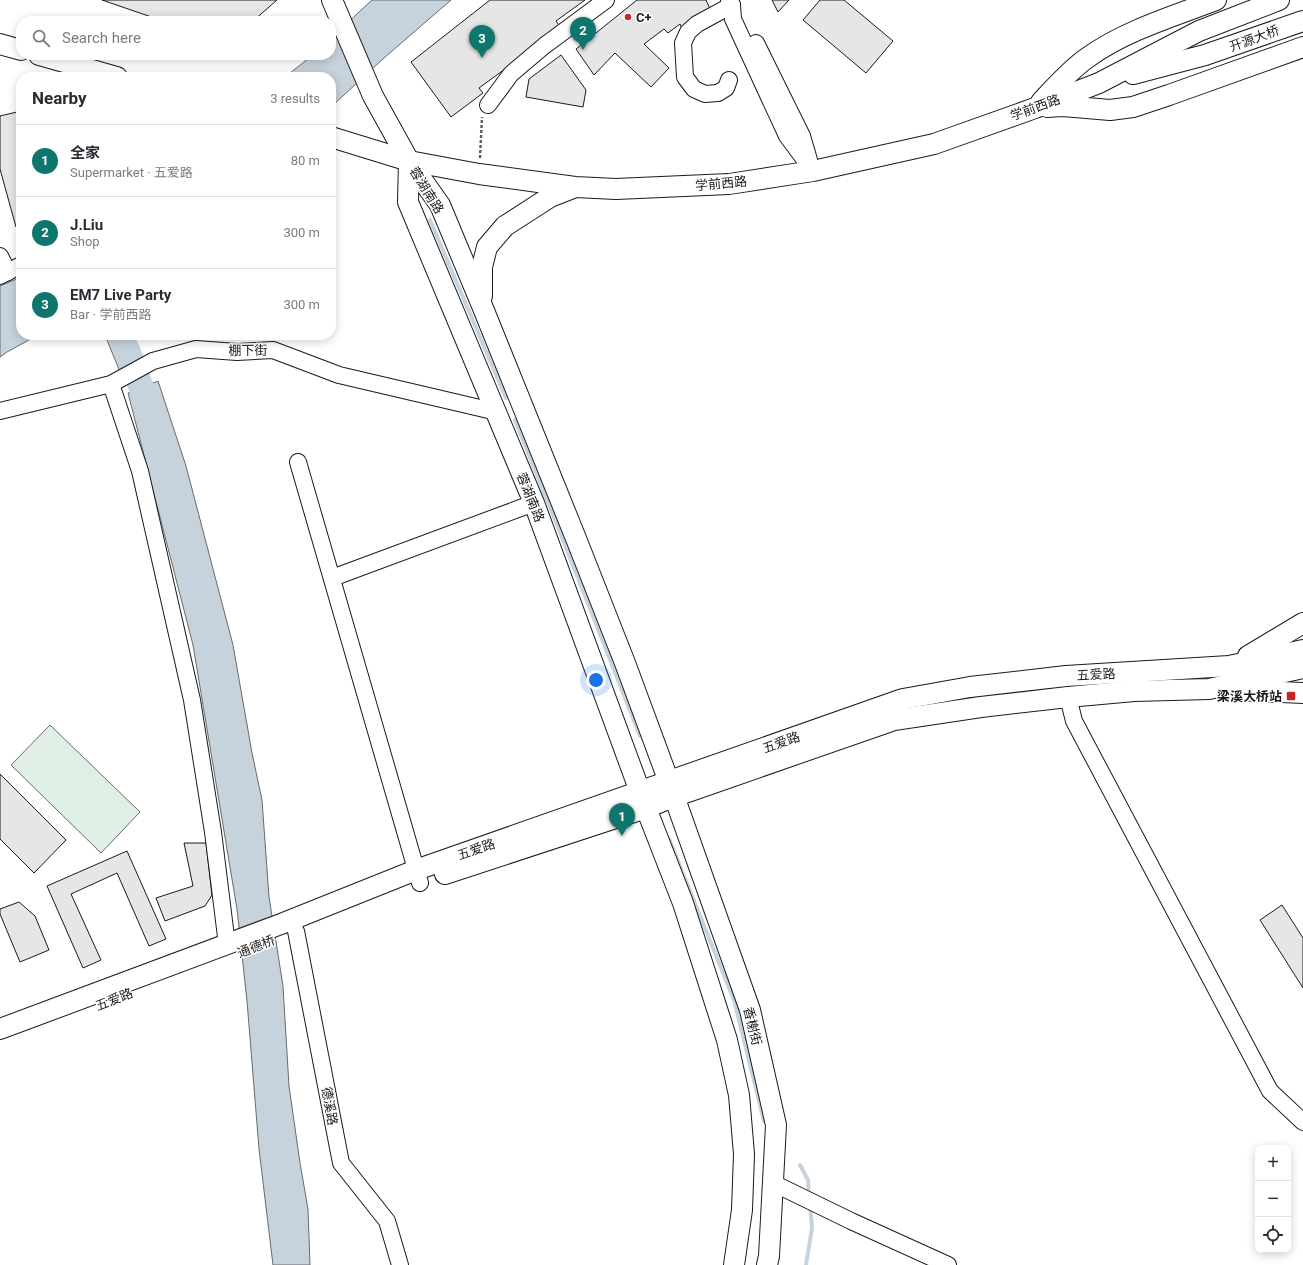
<!DOCTYPE html>
<html lang="en">
<head>
<meta charset="utf-8">
<style>
  body { margin:0; font-family:Roboto,"Noto Sans SC",sans-serif; background:#f7f7f7; color:#2b2b33 }
  .controls { position:absolute; right:12px; bottom:12px; display:grid; overflow:hidden; border-radius:8px; box-shadow:0 2px 10px #0003 }
  .controls button { width:36px; height:36px; display:grid; place-items:center; padding:0; border:0; border-bottom:1px solid #e1e1e2; background:#fff; color:#2b2b33; font:20px sans-serif }
  .you { position:absolute; left:596px; top:680px; width:14px; height:14px; margin:-10px; border:3px solid #fff; border-radius:50%; background:#1a73e8; box-shadow:0 0 0 6px #1a73e833 }
  .badge { display:grid; place-items:center; width:26px; height:26px; border-radius:50%; background:#0f766e; color:#fff; font-size:13px; font-weight:700 }
  .pin { position:absolute; translate:-50% -33px; filter:drop-shadow(0 1px 2px #0008) }
  .pin::after { content:''; position:absolute; top:21px; width:14px; height:12px; background:inherit; clip-path:polygon(0 0,100% 0,50% 100%) }
  .list { margin:0; padding:0; list-style:none }
  h2 { display:flex; justify-content:space-between; align-items:center; height:52px; margin:0; padding:0 16px; font-size:17px }
  h2 small { font-size:13px; font-weight:400; color:#7c7c81 }
  .list li { display:grid; grid-template-columns:26px 1fr auto; gap:12px; align-items:center; box-sizing:border-box; height:72px; padding:0 16px; border-top:1px solid #e1e1e2 }
  .list b { display:block; font-size:15px; white-space:nowrap }
  .list p { margin:0; font-size:13px; white-space:nowrap; color:#7c7c81 }
  .list em { font-size:13px; font-style:normal; color:#7c7c81 }
  .icon { flex:none; width:22px; height:22px; fill:none; stroke:currentColor; stroke-width:2; stroke-linecap:round; stroke-linejoin:round }
  .map { position:relative; flex:none; width:1303px; height:1265px; overflow:hidden }
  .search { position:absolute; background:#fff; box-shadow:0 2px 10px #0003; left:16px; top:16px; width:320px; height:44px; display:flex; align-items:center; gap:10px; box-sizing:border-box; padding:0 14px; border-radius:16px; color:#7c7c81; font-size:15px }
  .panel { position:absolute; background:#fff; box-shadow:0 2px 10px #0003; left:16px; top:72px; width:320px; height:268px; border-radius:16px }
  .map>svg:first-child { display:block }
  .green { fill:#e0efe3; stroke:#6a6a6a }
  .water { fill:#c6d2dc; stroke:#6a6a6a }
  .lines { fill:none; stroke-linecap:round; stroke-linejoin:round }
  .stream { stroke:#c6d2dc; stroke-width:4 }
  .river { stroke:#c6d2dc; stroke-width:25 }
  .building { fill:#e6e6e6; stroke:#1a1a1a }
  .minor-casing { stroke:#1a1a1a; stroke-width:18 }
  .major-casing { stroke:#1a1a1a; stroke-width:22 }
  .path { stroke:#5f5f5f; stroke-width:2.5; stroke-dasharray:3 2; stroke-linecap:butt }
  .minor { stroke:#fff; stroke-width:16 }
  .major { stroke:#fff; stroke-width:20 }
  .poi-dot { fill:#c62828; stroke:#fff; stroke-width:1.5 }
  .labels { text-anchor:middle; stroke-width:3; stroke-linejoin:round; paint-order:stroke }
  .poi-label { font-size:13px; font-weight:bold; fill:#1a1a1a; stroke:#fff; text-anchor:start }
  .street-label { font-size:13px; fill:#1a1a1a; stroke:#fff }
</style>
</head>
<body>
<div class="map">
<svg width="1303" height="1265" viewBox="0 0 1303 1265">
  <rect width="100%" height="100%" fill="#fff"/>
  <path class="green" d="M50,725L140,812L101,853L11,765Z"/>
  <g class="water">
    <path d="M372,0H451L384,58L331,107V77H285L313,55H331V38Z"/>
    <path d="M21,277V335H38L7,352L0,357V286Z"/>
    <path d="M105,335H133L141,362L120,372Z"/>
    <path d="M158,381L186,466L233,645L252,753L262,800L269,897L283,986L289,1086L300,1163L308,1209L310,1265H273L259,1149L247,1001L237,909L193,645L128,393Z"/>
  </g>
  <g class="lines">
    <g class="stream">
      <path d="M430,220L506,398"/>
      <path d="M515,420L560,532L640,736"/>
      <path d="M669,839L734,1000L764,1121"/>
      <path d="M800,1165L808,1180L809,1196"/>
      <path d="M806,1265L812,1228L810,1205"/>
    </g>
    <path class="river" d="M120,335L128,351L153,420"/>
  </g>
  <g class="building">
    <path d="M102,0H277L253,21H163Z"/>
    <path d="M490,0H585L556,21L561,28L479,88L483,93L451,117L411,62Z"/>
    <path d="M637,0H706L712,13L682,29L680,24L668,33L664,29L644,44L669,68L651,87L615,53L594,75L576,49Z"/>
    <path d="M772,0H789L778,12Z"/>
    <path d="M820,0H844L893,41L866,73L803,20Z"/>
    <path d="M561,55L586,90L583,107L526,97L529,79Z"/>
    <path d="M21,111V226L16,227L0,169V116Z"/>
    <path d="M0,774L66,840L34,873L0,839Z"/>
    <path d="M184,843H206L212,895L205,906L165,921L156,898L193,886Z"/>
    <path d="M127,851L166,939L149,946L117,873L71,894L101,960L83,968L47,886Z"/>
    <path d="M19,902L35,916L49,950L20,962L0,914V909Z"/>
    <path d="M1282,905L1303,938V988L1260,920Z"/>
  </g>
  <g class="lines">
    <defs>
      <g id="minor">
        <path d="M729,0L732,5L733,19L787,136L813,171"/>
        <path d="M756,43L802,136L809,160"/>
        <path d="M729,80L726,88L718,93L705,94L694,89L685,77L683,43L688,32L697,24L732,5"/>
        <path d="M488,105L511,74L544,46L606,0"/>
        <path d="M0,256L8,272"/>
        <path d="M0,276L21,265"/>
        <path d="M111,384L140,471L192,700L213,832L227,945"/>
        <path d="M0,411L111,384L153,361L196,349L237,352L273,350L339,375L497,412"/>
        <path d="M298,462L420,883"/>
        <path d="M332,578L534,503"/>
        <path d="M1068,697L1074,721L1270,1091L1303,1122"/>
        <path d="M296,931L341,1163L387,1221L400,1265"/>
        <path d="M773,1183L851,1221L948,1265"/>
      </g>
      <g id="major">
        <path d="M332,0L373,96L409,161L440,205L483,308L577,541L625,663L669,782L750,1010L776,1125L769,1256L767,1265"/>
        <path d="M0,44L21,50"/>
        <path d="M39,55L117,77"/>
        <path d="M1133,74L1205,55L1303,21"/>
        <path d="M1041,102C1055,87 1070,70 1087,58C1124,31 1174,16 1216,0"/>
        <path d="M1047,107L1063,106L1110,110L1133,107L1169,95L1303,47"/>
        <path d="M331,137L409,161L479,174L575,187L616,189L729,184L813,171L934,144L1035,108L1099,83L1199,31L1279,0"/>
        <path d="M409,161L408,202L534,503L646,808L683,903L727,1040L739,1095L744,1154L742,1210L734,1265"/>
        <path d="M482,296V267L487,247L505,226L550,197L573,188"/>
        <path d="M1248,656L1303,623"/>
        <path d="M1235,690L1303,693"/>
        <path d="M445,874L646,808L673,797L894,720L981,707L1068,697L1134,691L1209,689L1303,668"/>
        <path d="M0,1029L281,924L416,870L903,699L970,687L1066,676L1229,666L1303,650"/>
      </g>
    </defs>
    <use href="#minor" class="minor-casing"/>
    <use href="#major" class="major-casing"/>
    <path class="path" d="M480,158L482,117"/>
    <use href="#minor" class="minor"/>
    <use href="#major" class="major"/>
  </g>
  <g class="poi-dot">
    <circle cx="628" cy="17" r="4"/>
    <rect x="1286" y="691" width="10" height="10" rx="2"/>
  </g>
  <g class="labels">
    <g class="poi-label">
      <text x="636" y="22">C+</text>
      <text x="1282" y="701" text-anchor="end">梁溪大桥站</text>
    </g>
    <g class="street-label">
      <text transform="translate(1254 38) rotate(-20)" y="5">开源大桥</text>
      <text transform="translate(1035 107) rotate(-20)" y="5">学前西路</text>
      <text transform="translate(721 183) rotate(-5)" y="5">学前西路</text>
      <text transform="translate(427 190) rotate(58)" y="5">蓉湖南路</text>
      <text transform="translate(248 350) rotate(-1)" y="5">棚下街</text>
      <text transform="translate(531 497) rotate(68)" y="5">蓉湖南路</text>
      <text transform="translate(1096 674) rotate(-3)" y="5">五爱路</text>
      <text transform="translate(781 742) rotate(-20)" y="5">五爱路</text>
      <text transform="translate(476 849) rotate(-19)" y="5">五爱路</text>
      <text transform="translate(256 946) rotate(-21)" y="5">通德桥</text>
      <text transform="translate(114 999) rotate(-21)" y="5">五爱路</text>
      <text transform="translate(753 1026) rotate(76)" y="5">香榭街</text>
      <text transform="translate(330 1106) rotate(80)" y="5">德溪路</text>
    </g>
  </g>
</svg>
<div class="controls">
<button>+</button>
<button>−</button>
<button><svg class="icon" aria-label="locate" viewBox="0 0 24 24"><circle cx="12" cy="12" r="6"/><path d="M12 2v4M12 18v4M2 12h4M18 12h4"/></svg></button>
</div>
<div class="you"></div>
<div class="pin badge" style="left:622px;top:836px">1</div>
<div class="pin badge" style="left:583px;top:50px">2</div>
<div class="pin badge" style="left:482px;top:58px">3</div>
<div class="search"><svg class="icon" aria-label="search" viewBox="0 0 24 24"><circle cx="10" cy="10" r="6"/><path d="M15 15l6 6"/></svg>Search here</div>
<section class="panel">
<h2>Nearby<small>3 results</small></h2>
<ul class="list">
<li><span class="badge">1</span><div><b>全家</b><p>Supermarket · 五爱路</p></div><em>80 m</em></li>
<li><span class="badge">2</span><div><b>J.Liu</b><p>Shop</p></div><em>300 m</em></li>
<li><span class="badge">3</span><div><b>EM7 Live Party</b><p>Bar · 学前西路</p></div><em>300 m</em></li>
</ul>
</section>
</div>
</body>
</html>
